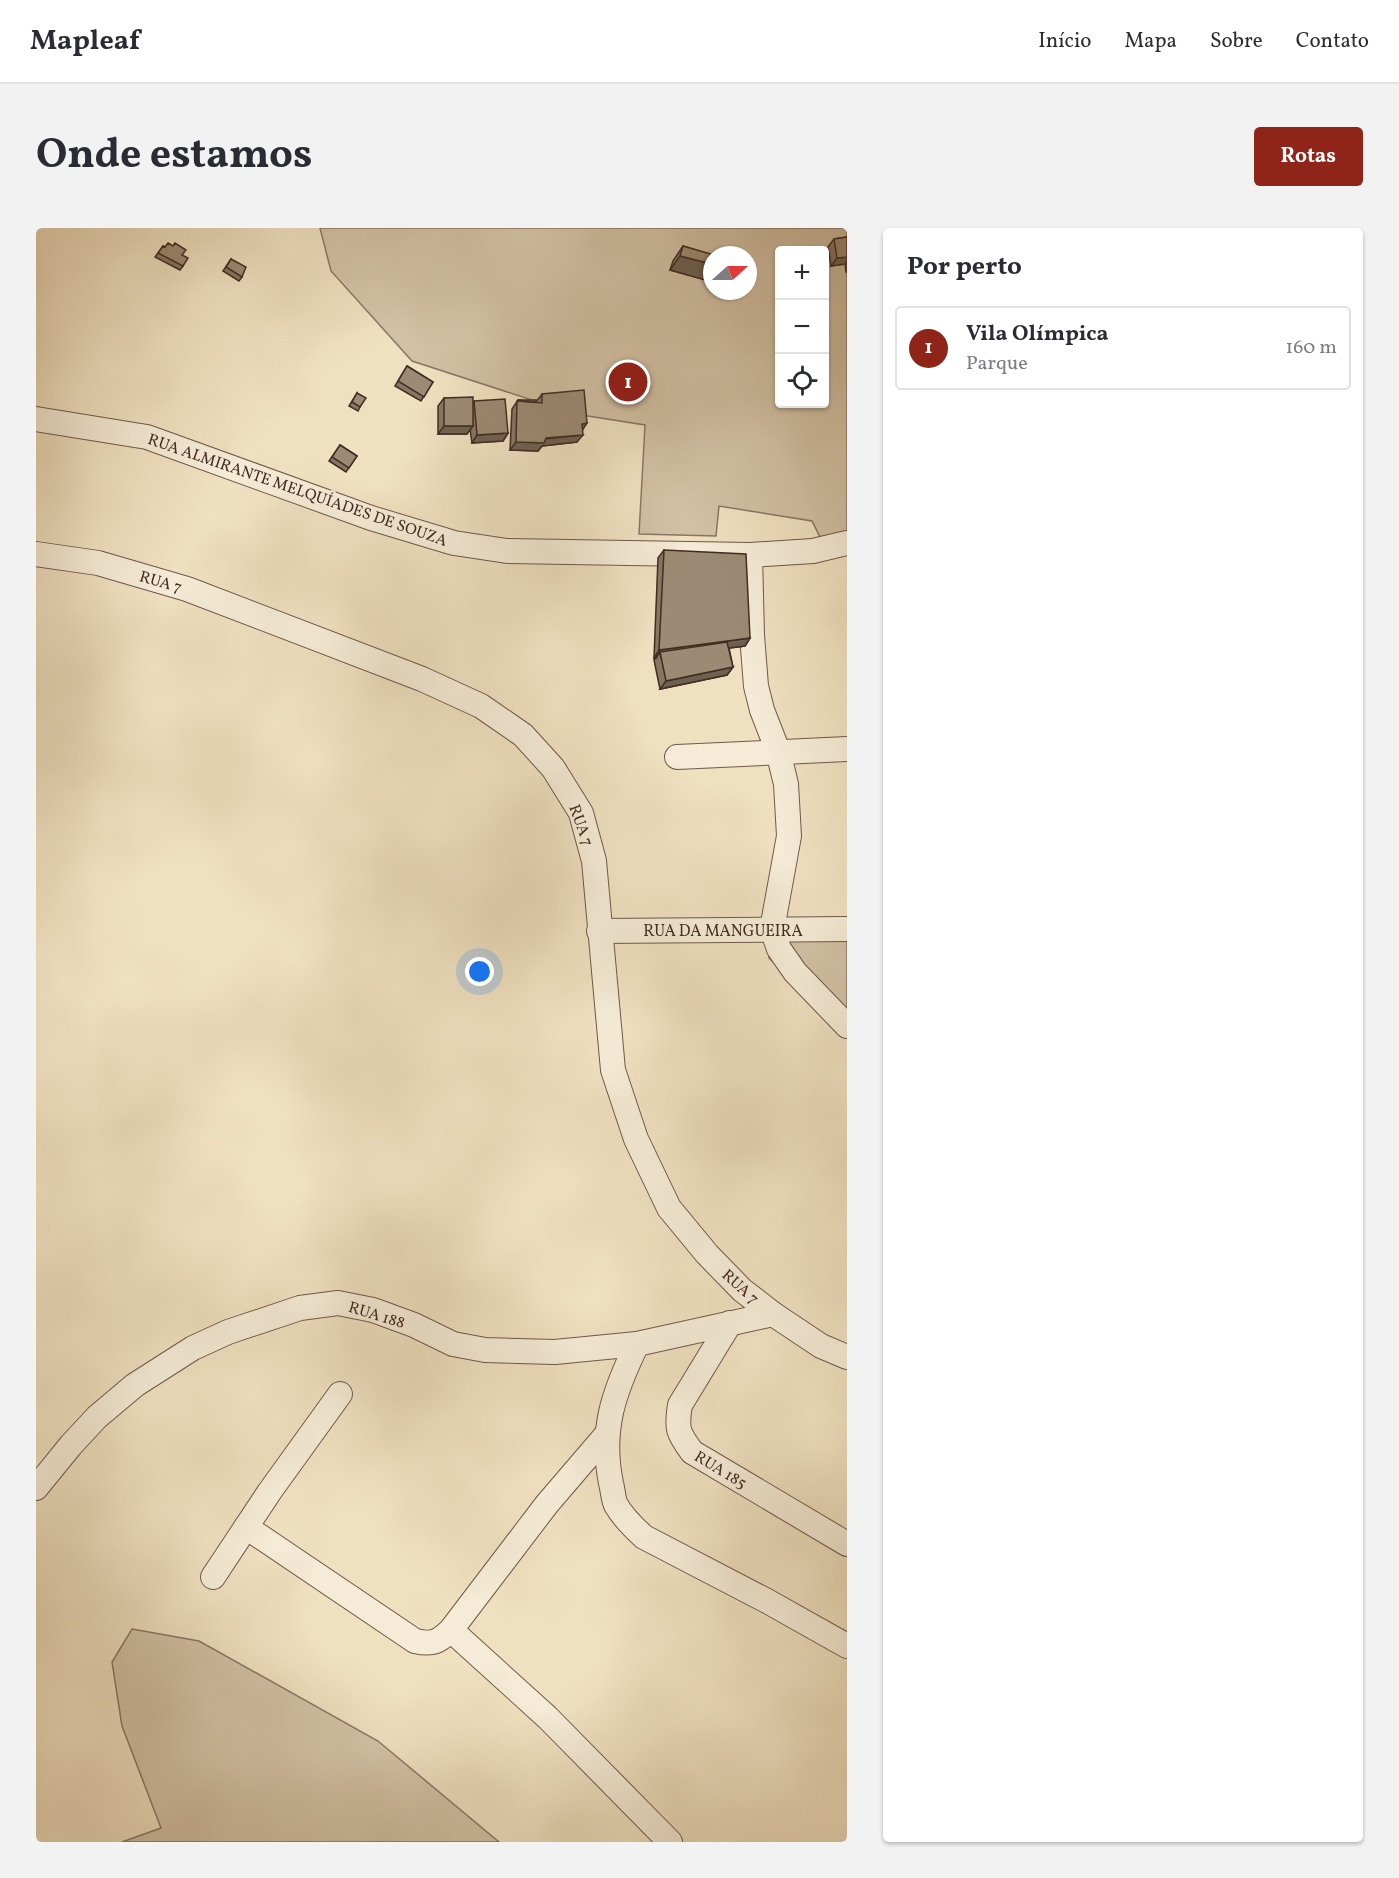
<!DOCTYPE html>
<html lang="pt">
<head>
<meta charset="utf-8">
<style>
  body { margin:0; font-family:Vollkorn,serif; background:#f2f2f3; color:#2b2b33 }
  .controls { position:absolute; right:18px; top:18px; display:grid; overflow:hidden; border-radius:6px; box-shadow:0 2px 4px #0004 }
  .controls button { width:54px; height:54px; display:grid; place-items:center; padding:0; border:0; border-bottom:2px solid #e1e1e2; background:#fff; color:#2b2b33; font:30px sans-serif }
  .compass { position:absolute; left:667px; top:18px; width:54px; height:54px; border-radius:50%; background:#fff; box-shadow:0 2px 4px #0004; rotate:69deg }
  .you { position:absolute; left:444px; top:744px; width:21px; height:21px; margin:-15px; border:4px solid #fff; border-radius:50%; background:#1a73e8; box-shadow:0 0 0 9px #1a73e833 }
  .badge { display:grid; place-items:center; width:39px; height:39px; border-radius:50%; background:#8f2418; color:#fff; font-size:20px; font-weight:700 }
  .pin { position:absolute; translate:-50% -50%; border:3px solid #fff; box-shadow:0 2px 6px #0006 }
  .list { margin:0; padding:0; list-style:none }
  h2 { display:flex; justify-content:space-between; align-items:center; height:78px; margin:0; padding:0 24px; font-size:26px }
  h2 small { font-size:20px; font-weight:400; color:#7c7c81 }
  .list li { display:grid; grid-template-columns:39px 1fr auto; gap:18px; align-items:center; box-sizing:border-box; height:84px; margin:0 12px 12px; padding:0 12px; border:2px solid #e1e1e2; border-radius:6px }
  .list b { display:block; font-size:22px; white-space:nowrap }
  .list p { margin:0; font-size:20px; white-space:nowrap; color:#7c7c81 }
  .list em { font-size:20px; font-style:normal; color:#7c7c81 }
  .icon { flex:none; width:33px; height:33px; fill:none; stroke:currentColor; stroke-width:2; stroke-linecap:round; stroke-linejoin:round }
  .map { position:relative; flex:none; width:811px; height:1614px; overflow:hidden; border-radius:6px }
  header { display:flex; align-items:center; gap:36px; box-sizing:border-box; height:84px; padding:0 30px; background:#fff; border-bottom:2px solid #e1e1e2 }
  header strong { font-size:28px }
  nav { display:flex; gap:33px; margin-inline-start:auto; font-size:21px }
  .intro { display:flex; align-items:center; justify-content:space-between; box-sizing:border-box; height:144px; padding:0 36px }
  h1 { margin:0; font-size:42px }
  .button { padding:15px 27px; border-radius:6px; background:#8f2418; color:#fff; font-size:21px; font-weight:700 }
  main { display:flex; gap:36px; padding:0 36px }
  aside { flex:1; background:#fff; border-radius:6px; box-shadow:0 2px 4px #0004 }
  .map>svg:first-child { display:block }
  .green { fill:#d2c1a5; stroke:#8a7664; stroke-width:1.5; fill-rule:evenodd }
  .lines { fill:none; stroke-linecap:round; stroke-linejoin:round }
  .street-casing { stroke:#6e594a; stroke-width:26 }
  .street { stroke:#f5ebd6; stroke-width:24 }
  .wall { fill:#867764; stroke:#432c22; stroke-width:1.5 }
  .shaded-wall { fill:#6d6151; stroke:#432c22; stroke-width:1.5 }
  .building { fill:#9c8a74; stroke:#432c22; stroke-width:1.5 }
  .labels { text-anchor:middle; stroke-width:4.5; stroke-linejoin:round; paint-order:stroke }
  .street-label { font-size:16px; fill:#432c22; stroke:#f5ebd6 }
</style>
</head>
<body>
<header>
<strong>Mapleaf</strong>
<nav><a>Início</a><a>Mapa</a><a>Sobre</a><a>Contato</a></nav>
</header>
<div class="intro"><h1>Onde estamos</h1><a class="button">Rotas</a></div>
<main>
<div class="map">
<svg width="811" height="1614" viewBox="0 0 811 1614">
  <rect width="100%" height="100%" fill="#efe0c0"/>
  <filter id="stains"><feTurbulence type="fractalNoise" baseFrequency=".00333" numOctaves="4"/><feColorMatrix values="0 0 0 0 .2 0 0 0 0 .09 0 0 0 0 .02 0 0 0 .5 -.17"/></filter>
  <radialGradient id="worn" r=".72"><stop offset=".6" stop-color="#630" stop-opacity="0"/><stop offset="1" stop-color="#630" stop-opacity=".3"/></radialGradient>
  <g class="green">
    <path d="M284,0H811V313L789,319L776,293L683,278L680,308L603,306L609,197L539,186L376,133L295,43ZM744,22H788V176H744ZM676,27H712V63H676Z"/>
    <path d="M736,701H811V807L733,730Z"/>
    <path d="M96,1401L163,1413L342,1513L463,1614H86L125,1600L86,1498L76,1434Z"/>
  </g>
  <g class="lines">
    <defs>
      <g id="street">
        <path d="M0,191L111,209L335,290L418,315L471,323L714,327L777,323L811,315"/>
        <path d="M0,326L62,335L151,361L386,451L445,478L487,507L517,540L545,585L558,633L577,842L600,911L633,980L671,1026L706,1062L737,1086L785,1118L811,1129"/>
        <path d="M714,327L716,407L720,458L726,482L742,523L750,556L753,608L736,701L743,721L759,744L811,798"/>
        <path d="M641,529L811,521"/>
        <path d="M563,703L811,701"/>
        <path d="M694,1095L644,1177C640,1201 642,1205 656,1224L811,1316"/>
        <path d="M601,1116C578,1164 564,1201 575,1255C577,1262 577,1271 580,1277C587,1289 598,1300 608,1309L731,1373L811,1418"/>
        <path d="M0,1260L35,1217L61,1189L99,1157L157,1120L192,1104L264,1080L302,1075L337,1082L378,1097L417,1116L449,1122L519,1124L601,1116L737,1086"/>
        <path d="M210,1299L379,1413C397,1417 402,1414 415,1402L511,1276L571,1206"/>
        <path d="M177,1349L234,1263L304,1166"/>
        <path d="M415,1402L512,1490L634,1614"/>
      </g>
    </defs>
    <use href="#street" class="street-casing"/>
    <use href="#street" class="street"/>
  </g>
  <g class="wall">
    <path d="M811,9V44H810L809,36L795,38L792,19L798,11Z"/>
    <path d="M127,18L146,27L147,38L144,42L119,29Z"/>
    <path d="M647,18L676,27V49L673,53L634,42L637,33Z"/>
    <path d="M195,31L206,49L203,53L187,43Z"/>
    <path d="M371,138L397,154L385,173L359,158Z"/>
    <path d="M321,165L324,179L322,183L313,178Z"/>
    <path d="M506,166L546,202L541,214L506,218L502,223L474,222L476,181L482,172L500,174Z"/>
    <path d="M408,170L437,176L438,173L472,205L467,213L436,215L434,201L431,206H402V178Z"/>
    <path d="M304,217L321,228L310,244L293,233Z"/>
    <path d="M628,322L714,410L709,418L693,420L697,439L691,447L624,461L618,432L620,430H618L622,330Z"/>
  </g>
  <g class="shaded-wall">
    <path d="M644,28L676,36V49L673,53L634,42Z"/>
    <path d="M811,29V33L809,36L795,38L801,30Z"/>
    <path d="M551,195L546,203V196Z"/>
    <path d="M408,198H437L431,206H402Z"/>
    <path d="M472,205L467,213L436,215L441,207Z"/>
    <path d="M547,207L541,214L506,218L502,223L474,222L480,214Z"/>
    <path d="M714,410L709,418L625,429L624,424L620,430H618L623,422Z"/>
    <path d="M697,439L691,447L624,461L630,453Z"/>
  </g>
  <g class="building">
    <path d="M811,9V29L801,30L798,11Z"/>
    <path d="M132,15L137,18L139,15L150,22L146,27L152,30L147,38L122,25L127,18L129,19Z"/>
    <path d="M647,18L678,27H676V36L644,28Z"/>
    <path d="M195,31L210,39L206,49L190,39Z"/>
    <path d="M371,138L397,154L388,169L362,153Z"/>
    <path d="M548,162L551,195L546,196L547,207L510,210L508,215L480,214L481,173L506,175V166Z"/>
    <path d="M321,165L330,170L324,179L316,174Z"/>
    <path d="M437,169V198H408V170Z"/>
    <path d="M469,171L472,205L441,207L438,173Z"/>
    <path d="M482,172H500V174L482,173Z"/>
    <path d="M304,217L321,228L313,240L296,229Z"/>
    <path d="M628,322L710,326L714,410L623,422Z"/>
    <path d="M691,414L697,439L630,453L624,424Z"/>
  </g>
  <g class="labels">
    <g class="street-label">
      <text transform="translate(262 261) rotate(19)" y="6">RUA ALMIRANTE MELQUÍADES DE SOUZA</text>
      <text transform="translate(125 353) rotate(16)" y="6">RUA 7</text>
      <text transform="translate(546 597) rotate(70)" y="6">RUA 7</text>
      <text x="687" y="708">RUA DA MANGUEIRA</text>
      <text transform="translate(705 1058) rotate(42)" y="6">RUA 7</text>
      <text transform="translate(341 1086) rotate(17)" y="6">RUA 188</text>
      <text transform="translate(685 1241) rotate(31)" y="6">RUA 185</text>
    </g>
  </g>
  <rect width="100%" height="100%" filter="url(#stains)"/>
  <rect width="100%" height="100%" fill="url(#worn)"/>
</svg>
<div class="controls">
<button>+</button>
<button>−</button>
<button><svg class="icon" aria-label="locate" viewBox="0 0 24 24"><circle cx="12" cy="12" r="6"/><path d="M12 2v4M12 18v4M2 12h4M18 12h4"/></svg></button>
</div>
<svg class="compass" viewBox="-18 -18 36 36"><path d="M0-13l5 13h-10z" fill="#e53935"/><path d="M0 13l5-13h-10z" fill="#7c7c81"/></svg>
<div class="you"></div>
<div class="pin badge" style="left:592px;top:154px">1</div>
</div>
<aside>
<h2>Por perto<small></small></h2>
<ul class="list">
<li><span class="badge">1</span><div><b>Vila Olímpica</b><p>Parque</p></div><em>160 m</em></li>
</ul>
</aside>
</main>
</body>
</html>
